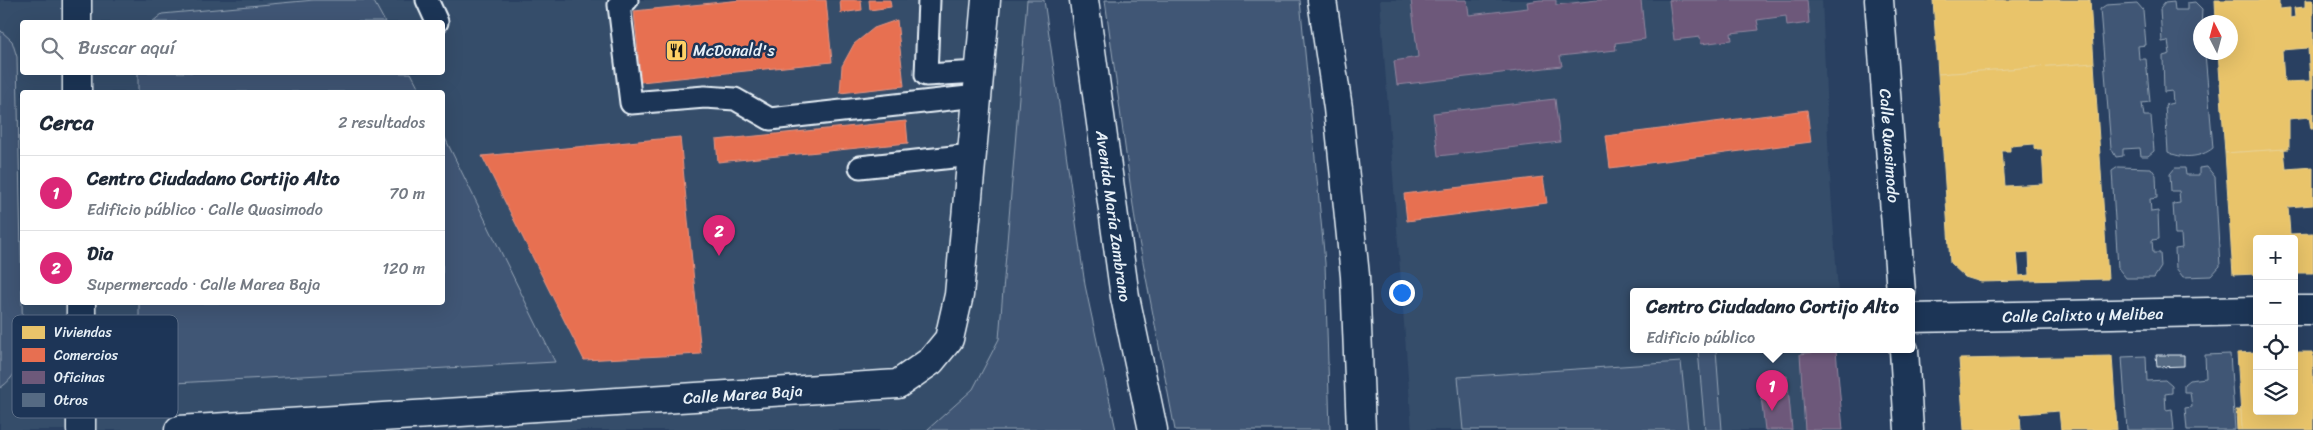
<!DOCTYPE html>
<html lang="es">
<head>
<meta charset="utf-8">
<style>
  body { margin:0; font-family:Sriracha,sans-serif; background:#f6f6f7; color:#1f2937 }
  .controls { position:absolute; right:15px; bottom:15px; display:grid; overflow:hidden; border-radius:5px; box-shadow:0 5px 20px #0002 }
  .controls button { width:45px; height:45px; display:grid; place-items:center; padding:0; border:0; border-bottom:1px solid #e0e1e3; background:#fff; color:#1f2937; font:25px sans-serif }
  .compass { position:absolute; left:2193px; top:15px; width:45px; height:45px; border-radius:50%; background:#fff; box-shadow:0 5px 20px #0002; rotate:354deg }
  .you { position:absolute; left:1401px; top:292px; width:18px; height:18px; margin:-12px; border:4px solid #fff; border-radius:50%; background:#1a73e8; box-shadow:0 0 0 8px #1a73e833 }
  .badge { display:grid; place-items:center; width:32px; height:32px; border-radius:50%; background:#db2777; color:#fff; font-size:16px; font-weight:700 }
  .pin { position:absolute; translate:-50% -41px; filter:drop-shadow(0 1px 2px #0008) }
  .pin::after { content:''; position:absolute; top:26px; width:18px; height:15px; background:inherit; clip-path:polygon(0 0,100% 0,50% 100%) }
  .popup { position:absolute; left:1630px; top:288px; width:285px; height:65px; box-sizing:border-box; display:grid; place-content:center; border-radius:5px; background:#fff; filter:drop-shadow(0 1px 4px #0005); font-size:16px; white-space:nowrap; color:#747a83 }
  .popup b { font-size:19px; color:#1f2937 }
  .popup::after { content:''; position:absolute; left:50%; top:100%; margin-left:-10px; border:10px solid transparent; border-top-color:#fff }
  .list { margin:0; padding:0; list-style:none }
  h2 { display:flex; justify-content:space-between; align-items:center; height:65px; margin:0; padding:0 20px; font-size:21px }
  h2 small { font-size:16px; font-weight:400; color:#747a83 }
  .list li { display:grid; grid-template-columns:32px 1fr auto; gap:15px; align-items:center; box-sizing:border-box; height:75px; padding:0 20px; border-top:1px solid #e0e1e3 }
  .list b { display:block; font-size:19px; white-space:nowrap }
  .list p { margin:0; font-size:16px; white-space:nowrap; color:#747a83 }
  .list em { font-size:16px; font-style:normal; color:#747a83 }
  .icon { flex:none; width:28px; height:28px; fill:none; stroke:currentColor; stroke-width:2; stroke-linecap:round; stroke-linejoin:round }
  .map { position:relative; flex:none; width:2313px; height:430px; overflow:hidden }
  .search { position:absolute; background:#fff; box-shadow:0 5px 20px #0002; left:20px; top:20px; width:425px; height:55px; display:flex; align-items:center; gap:12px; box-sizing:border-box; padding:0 18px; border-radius:5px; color:#747a83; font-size:19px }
  .panel { position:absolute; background:#fff; box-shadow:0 5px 20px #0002; left:20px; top:90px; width:425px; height:215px; border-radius:5px }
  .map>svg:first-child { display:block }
  .built { fill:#364d6b; fill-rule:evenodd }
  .green { fill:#415774; stroke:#94a4b6 }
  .homes { fill:#e9c46a; stroke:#e9d295; fill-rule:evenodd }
  .shops { fill:#e76f51; stroke:#e79683 }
  .offices { fill:#6d597a; stroke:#9287a0 }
  .building { fill:#556a83; stroke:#e8f1f8 }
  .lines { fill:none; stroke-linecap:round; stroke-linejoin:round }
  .lane-casing { stroke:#e8f1f8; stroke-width:25 }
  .street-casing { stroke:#e8f1f8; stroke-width:31 }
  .primary-casing { stroke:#e8f1f8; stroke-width:31 }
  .lane { stroke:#1d3557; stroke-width:21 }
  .street { stroke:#1d3557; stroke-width:28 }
  .primary { stroke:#1d3557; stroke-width:28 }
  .labels { text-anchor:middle; stroke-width:5; stroke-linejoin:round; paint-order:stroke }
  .poi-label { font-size:16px; fill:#e8f1f8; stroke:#1d3557; text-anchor:start }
  .street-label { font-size:16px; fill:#e8f1f8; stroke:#1d3557 }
  .key { fill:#1d3557; stroke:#5a6d87; stroke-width:1 }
  .key-label { font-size:14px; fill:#e8f1f8 }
</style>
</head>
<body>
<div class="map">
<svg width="2313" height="430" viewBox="0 0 2313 430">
  <rect width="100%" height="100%" fill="#294061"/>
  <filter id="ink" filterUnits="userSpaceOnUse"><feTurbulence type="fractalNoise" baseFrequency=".02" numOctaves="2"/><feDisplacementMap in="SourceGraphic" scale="10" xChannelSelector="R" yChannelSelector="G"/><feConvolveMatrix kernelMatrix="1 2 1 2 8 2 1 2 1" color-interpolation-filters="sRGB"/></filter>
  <g filter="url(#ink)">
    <g class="built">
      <path d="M0,0H1044L1085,285L1116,430H0ZM22,22H442V72H22ZM22,92H442V302H22Z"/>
      <path d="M1380,0H1822L1829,164L1838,292H1633V350H1836L1843,430H1412Z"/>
    </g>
    <g class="green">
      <path d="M314,0H373L385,22H152L162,14Z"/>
      <path d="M1027,0H1044L1085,285L1116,430H927L973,389L999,339Z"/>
      <path d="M1105,0H1300L1325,263L1330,430H1175L1135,220Z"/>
      <path d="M2174,2L2175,10H2187V3L2195,2L2202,9L2200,52L2205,53L2213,148C2201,158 2181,159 2168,152L2165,105L2173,103L2172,91L2164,92L2163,56L2170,54L2168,41L2162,42L2160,9L2165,3Z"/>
      <path d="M2137,3L2143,10L2146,45L2138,46L2139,59H2146L2150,102L2142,103L2144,116H2151L2154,151L2148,156H2141L2140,148L2123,149V156L2116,157L2111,148L2100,9L2106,5Z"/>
      <path d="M0,30L12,41L17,57L23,350C18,367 15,378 0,388Z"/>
      <path d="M138,72L411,73L421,92H138Z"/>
      <path d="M443,134L555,362L175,383L149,371L139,348V303L442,302Z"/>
      <path d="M2118,167L2151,168L2156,175L2157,198L2150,199L2151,212L2158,211L2159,239L2152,240L2153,253H2160L2161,267L2154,278H2126L2118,268L2112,171Z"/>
      <path d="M2207,167L2215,177L2220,266L2211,276L2183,277L2176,268L2175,249L2182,248L2181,235H2175L2173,204L2180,203L2179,191H2171L2170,174L2175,168H2185L2186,175H2199V168Z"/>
      <path d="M1698,350H1716L1722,430H1705Z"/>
      <path d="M2230,354L2235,430H2187L2185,408L2192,407L2190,392H2184V384L2189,380L2206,378L2205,355Z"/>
      <path d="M2146,356L2147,381L2165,380L2172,386V393L2165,394L2166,410L2172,409L2174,430H2127L2122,357Z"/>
      <path d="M1681,362L1688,430H1463L1458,377Z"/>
    </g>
    <g class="homes">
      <path d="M1933,0H2090L2094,63L1938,74Z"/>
      <path d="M2215,0H2279V9L2290,8V18L2295,17L2294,8L2305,7V0H2313V129H2311L2309,117L2289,119V149L2225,153L2218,52H2230V22H2216ZM2308,48L2310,81L2284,82L2282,50Z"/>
      <path d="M2094,63L2108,279L1981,282L1965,277L1950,263L1938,74ZM2034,144V149H2042L2044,184L2005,186L2002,151H2010V146ZM2029,252L2030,275L2019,276L2017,253Z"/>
      <path d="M2284,149L2286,169L2313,167V205L2288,207L2290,234L2313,233V273H2294V239H2257V274L2233,275L2225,153Z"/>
      <path d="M2257,352V411H2294V352H2313V430H2242L2237,353Z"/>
      <path d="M2112,356L2117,430H2061L2059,411L2020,414L2021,430H1964L1959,359Z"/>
      <path d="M2236,410H2241L2242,430H2237Z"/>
    </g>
    <g class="shops">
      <path d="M741,0H826L832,62L641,82L634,11Z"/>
      <path d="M840,0H861L862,10L841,13Z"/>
      <path d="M869,0H890L891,7L870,10Z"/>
      <path d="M897,20L904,86L840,93L842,66L854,44L874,28Z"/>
      <path d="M1807,110L1811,142L1610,168L1606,136Z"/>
      <path d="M906,121L908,143L718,162L716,140Z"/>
      <path d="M680,137L701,354L584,360L482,156Z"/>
      <path d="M1543,177L1547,203L1407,221L1404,194Z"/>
    </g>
    <g class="offices">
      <path d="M1411,0H1467L1469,15L1528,8L1527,2L1540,0H1556V5L1597,0H1641L1645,39L1615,43L1616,50L1560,56L1562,66L1397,85L1394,61L1418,57Z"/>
      <path d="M1669,0H1807L1809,23L1787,26L1786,16L1757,20L1759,30L1731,33L1732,40L1701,44L1700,37L1674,40Z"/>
      <path d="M1555,99L1560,142L1438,156L1433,113Z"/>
      <path d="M1836,350L1843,430H1805L1800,354Z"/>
      <path d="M1787,376L1792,430H1765L1759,379Z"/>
    </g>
    <path class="building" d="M2156,355H2184V366L2157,367Z"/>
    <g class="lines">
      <defs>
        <g id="lane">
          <path d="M427,0L437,22"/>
          <path d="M627,0L619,5L631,103L705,97L735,99L770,119L977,96"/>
          <path d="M929,0L926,75L979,72"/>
          <path d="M860,167L972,155"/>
        </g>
        <g id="street">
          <path id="s1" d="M1879,0L1901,292"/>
          <path d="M77,22V0"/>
          <path d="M77,72V92"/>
          <path d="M81,302V430"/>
          <path d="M2294,310H2313"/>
          <path id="s2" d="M1911,318L2257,311"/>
          <path d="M1904,350L1909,430"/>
          <path id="s3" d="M179,430L898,384L931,361L949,339L959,295L986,0"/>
        </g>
        <g id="primary">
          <path id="s4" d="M1084,0L1125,297L1153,430"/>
          <path d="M1322,0L1338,108L1355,276L1361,430"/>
        </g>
      </defs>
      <use href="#lane" class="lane-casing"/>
      <use href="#street" class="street-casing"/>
      <use href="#primary" class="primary-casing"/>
      <use href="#lane" class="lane"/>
      <use href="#street" class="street"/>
      <use href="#primary" class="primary"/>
    </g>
  </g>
  <defs>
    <symbol id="restaurant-square" viewBox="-11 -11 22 22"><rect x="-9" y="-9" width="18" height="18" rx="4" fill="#ffd166" stroke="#1d3557"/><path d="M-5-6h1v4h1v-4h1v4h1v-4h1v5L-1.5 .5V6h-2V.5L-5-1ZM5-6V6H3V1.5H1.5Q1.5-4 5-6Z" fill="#111"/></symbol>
  </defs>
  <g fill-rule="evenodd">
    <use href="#restaurant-square" x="664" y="38" width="25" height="25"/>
  </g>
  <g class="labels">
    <g class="poi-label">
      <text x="693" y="56">McDonald's</text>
    </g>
    <g class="street-label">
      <text dy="6" stroke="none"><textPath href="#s1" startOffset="146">Calle Quasimodo</textPath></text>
      <text dy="6" stroke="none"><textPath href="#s4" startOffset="218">Avenida María Zambrano</textPath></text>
      <text dy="6" stroke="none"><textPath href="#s2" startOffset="172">Calle Calixto y Melibea</textPath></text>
      <text dy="6" stroke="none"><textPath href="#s3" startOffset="565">Calle Marea Baja</textPath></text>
    </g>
  </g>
  <rect x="12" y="315" width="166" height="103" rx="8" class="key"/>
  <rect x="22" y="326" width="23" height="13" fill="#e9c46a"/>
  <rect x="22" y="348" width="23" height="14" fill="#e76f51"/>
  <rect x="22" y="371" width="23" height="13" fill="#6d597a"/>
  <rect x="22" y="393" width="23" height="14" fill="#556a83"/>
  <g class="key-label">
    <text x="54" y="337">Viviendas</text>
    <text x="54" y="360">Comercios</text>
    <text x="54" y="382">Oficinas</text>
    <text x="54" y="405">Otros</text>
  </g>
</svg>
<div class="controls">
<button>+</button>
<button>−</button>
<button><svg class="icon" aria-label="locate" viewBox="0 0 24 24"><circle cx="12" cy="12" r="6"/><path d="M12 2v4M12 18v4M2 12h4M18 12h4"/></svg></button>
<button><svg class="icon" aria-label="layers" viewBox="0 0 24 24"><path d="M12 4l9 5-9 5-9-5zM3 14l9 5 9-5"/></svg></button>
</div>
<svg class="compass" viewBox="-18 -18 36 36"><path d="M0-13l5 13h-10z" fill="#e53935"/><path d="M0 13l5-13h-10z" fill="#747a83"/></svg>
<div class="you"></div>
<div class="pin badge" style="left:1772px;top:411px">1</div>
<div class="popup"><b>Centro Ciudadano Cortijo Alto</b>Edificio público</div>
<div class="pin badge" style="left:719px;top:256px">2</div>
<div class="search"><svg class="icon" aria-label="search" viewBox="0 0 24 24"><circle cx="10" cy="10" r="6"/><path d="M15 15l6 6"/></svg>Buscar aquí</div>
<section class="panel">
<h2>Cerca<small>2 resultados</small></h2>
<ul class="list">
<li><span class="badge">1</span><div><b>Centro Ciudadano Cortijo Alto</b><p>Edificio público · Calle Quasimodo</p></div><em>70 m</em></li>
<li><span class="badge">2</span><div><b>Dia</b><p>Supermercado · Calle Marea Baja</p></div><em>120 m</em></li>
</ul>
</section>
</div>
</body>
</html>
